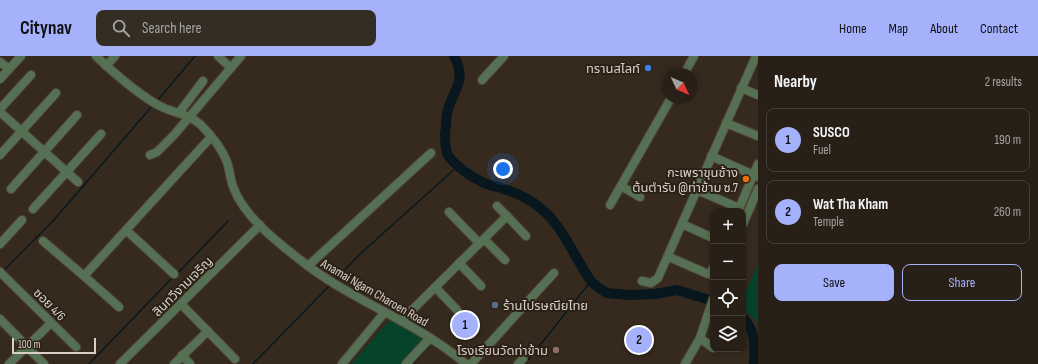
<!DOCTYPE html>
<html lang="en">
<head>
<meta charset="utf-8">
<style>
  body { margin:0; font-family:"Sofia Sans Condensed","Noto Sans Thai",sans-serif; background:#342d24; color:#f1f3f6 }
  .controls { position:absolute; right:12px; bottom:12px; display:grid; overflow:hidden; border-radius:8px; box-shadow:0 2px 6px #0003 }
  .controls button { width:36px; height:36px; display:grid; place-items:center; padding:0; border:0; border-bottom:1px solid #443e36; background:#282017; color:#f1f3f6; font:20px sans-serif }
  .compass { position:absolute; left:662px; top:12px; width:36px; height:36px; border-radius:50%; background:#282017; box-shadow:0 2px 6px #0003; rotate:134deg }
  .scale { position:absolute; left:12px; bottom:10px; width:84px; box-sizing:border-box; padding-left:4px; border:2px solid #d7d0c9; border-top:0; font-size:11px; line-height:14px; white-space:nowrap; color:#d7d0c9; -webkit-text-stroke:3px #2c2116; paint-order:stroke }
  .you { position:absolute; left:503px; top:113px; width:14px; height:14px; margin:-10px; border:3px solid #fff; border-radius:50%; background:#1a73e8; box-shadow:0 0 0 6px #1a73e833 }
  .badge { display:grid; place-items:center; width:26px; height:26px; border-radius:50%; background:#a6b1fc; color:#111; font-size:13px; font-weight:700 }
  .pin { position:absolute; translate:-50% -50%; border:2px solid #fff; box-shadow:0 1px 4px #0006 }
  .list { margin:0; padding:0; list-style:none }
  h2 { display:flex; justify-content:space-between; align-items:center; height:52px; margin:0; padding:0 16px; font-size:17px }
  h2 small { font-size:13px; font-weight:400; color:#a5a3a1 }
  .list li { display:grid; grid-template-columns:26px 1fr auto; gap:12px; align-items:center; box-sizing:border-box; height:64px; margin:0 8px 8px; padding:0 8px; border:1px solid #443e36; border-radius:8px }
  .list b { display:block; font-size:15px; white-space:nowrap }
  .list p { margin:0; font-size:13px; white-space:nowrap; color:#a5a3a1 }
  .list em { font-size:13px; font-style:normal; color:#a5a3a1 }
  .actions { display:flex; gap:8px; padding:12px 16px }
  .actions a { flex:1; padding:9px 0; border:1px solid #a6b1fc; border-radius:8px; text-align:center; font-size:14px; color:#a6b1fc }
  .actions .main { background:#a6b1fc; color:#111 }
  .icon { flex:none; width:22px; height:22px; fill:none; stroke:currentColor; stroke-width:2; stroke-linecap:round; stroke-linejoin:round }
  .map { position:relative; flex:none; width:758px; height:308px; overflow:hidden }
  header { display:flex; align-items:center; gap:24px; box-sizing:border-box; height:56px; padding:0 20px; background:#a6b1fc; color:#111 }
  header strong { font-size:19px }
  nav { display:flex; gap:22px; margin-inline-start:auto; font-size:14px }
  .search { width:280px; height:36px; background:#342d24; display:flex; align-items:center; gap:10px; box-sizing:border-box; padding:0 14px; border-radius:8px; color:#a5a3a1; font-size:15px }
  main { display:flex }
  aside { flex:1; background:#282017 }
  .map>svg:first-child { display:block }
  .green { fill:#06432a }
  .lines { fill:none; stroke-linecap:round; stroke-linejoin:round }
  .stream { stroke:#08171d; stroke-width:1.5 }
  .river { stroke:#08171d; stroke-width:10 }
  .minor-casing { stroke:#50453a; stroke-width:10 }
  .minor { stroke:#567053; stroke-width:8 }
  .shop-dot { fill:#3f7fe0; stroke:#2c2116; stroke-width:1.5 }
  .food-dot { fill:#e8710a; stroke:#2c2116; stroke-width:1.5 }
  .service-dot { fill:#5c6f8a; stroke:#2c2116; stroke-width:1.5 }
  .education-dot { fill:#8d6e63; stroke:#2c2116; stroke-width:1.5 }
  .labels { text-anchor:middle; stroke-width:4; stroke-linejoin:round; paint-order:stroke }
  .poi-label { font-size:13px; fill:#d7d0c9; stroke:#2c2116; text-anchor:end }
  .street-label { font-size:13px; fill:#d7d0c9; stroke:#2c2116 }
</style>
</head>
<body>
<header>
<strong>Citynav</strong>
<div class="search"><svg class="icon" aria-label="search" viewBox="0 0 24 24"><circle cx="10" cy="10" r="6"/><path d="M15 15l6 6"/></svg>Search here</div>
<nav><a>Home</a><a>Map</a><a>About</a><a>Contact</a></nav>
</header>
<main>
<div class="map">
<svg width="758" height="308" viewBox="0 0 758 308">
  <rect width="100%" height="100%" fill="#362a1f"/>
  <g class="green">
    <path d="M758,206V268C753,258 743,259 743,244Z"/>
    <path d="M393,260L435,284L413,308H351Z"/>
  </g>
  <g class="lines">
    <g class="stream">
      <path d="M157,45L195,0"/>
      <path d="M3,215L53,165L153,49"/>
      <path d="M177,218L228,165"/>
      <path d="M335,224L360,198L458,110"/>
      <path d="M89,308L174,220"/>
      <path d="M253,308L331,228"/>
      <path d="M413,308L428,291"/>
      <path d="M525,308L591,225"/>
    </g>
    <g class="river">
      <path d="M454,0C468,25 452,35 447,57C446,64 446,72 445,78C445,85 445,94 448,99C456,111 472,121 484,127C490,130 498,130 504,133C517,137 529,143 539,151C563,169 574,201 591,225L599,232L607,237L629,239L655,238L677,234L713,245"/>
      <path d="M743,262C756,275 755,291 754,308"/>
    </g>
    <defs>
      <g id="minor">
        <path d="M96,0C114,17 135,36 158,49C172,57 188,57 201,69C211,79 222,93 227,106C230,115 230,124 234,133C245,161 276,185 299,203C351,245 416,265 466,308"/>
        <path d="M218,0L231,12"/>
        <path d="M0,6L9,13"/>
        <path d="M106,10L115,0"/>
        <path d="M684,18L694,0"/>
        <path d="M0,23L21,0"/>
        <path d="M482,24L504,0"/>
        <path d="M741,32L758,39"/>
        <path d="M0,53L31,19"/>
        <path d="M0,56L78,126"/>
        <path d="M179,57L203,25"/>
        <path d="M726,67L758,80"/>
        <path d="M0,99L56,37"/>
        <path d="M150,99L157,96L174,79L241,0"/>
        <path d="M711,100L758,121"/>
        <path d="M621,130L640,141"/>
        <path d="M11,133L77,59"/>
        <path d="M697,134L739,152"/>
        <path d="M610,149L671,42"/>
        <path d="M497,150L507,160"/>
        <path d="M33,153L101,78"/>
        <path d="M738,155L758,108"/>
        <path d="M449,156L479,187"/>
        <path d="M682,168L713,182"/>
        <path d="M743,168L758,133"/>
        <path d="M126,174L174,218"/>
        <path d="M484,183L505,204"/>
        <path d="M43,185L84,220"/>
        <path d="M0,188L22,164"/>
        <path d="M669,201L708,218H710L713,212"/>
        <path d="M459,207L481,230"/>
        <path d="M308,210L431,97"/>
        <path d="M0,216L76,291"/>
        <path d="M642,225L651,227L658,222L756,0"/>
        <path d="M435,231L457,254"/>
        <path d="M181,248L235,303"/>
        <path d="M119,251L84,220L211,81"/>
        <path d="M0,263L44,308"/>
        <path d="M401,265L507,160L526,180"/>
        <path d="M700,282L713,292"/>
        <path d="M182,299L190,308"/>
        <path d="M9,308L51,267"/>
        <path d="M120,308L260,169"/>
        <path d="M174,308L208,275"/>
        <path d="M342,308L385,256"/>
        <path d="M406,308L430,282"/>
        <path d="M471,308L554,217"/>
        <path d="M518,308L523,303"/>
        <path d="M685,308L700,282L713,243"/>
      </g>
    </defs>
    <use href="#minor" class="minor-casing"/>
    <use href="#minor" class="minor"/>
  </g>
  <circle class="shop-dot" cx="648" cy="12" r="4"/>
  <circle class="food-dot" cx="746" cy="123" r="4"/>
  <circle class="service-dot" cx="495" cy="249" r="4"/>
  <circle class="education-dot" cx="556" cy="294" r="4"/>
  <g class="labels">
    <g class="poi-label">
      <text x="640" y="17">ทรานสไลท์</text>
      <text x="738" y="121">กะเพราขุนช้าง<tspan x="738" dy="15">ต้นตำรับ @ท่าข้าม ซ.7</tspan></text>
      <text x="503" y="254" text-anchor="start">ร้านไปรษณียไทย</text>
      <text x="548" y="299">โรงเรียนวัดท่าข้าม</text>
    </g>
    <g class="street-label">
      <text transform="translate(182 230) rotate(-45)" y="5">สินทวีงามเจริญ</text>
      <text transform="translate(375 236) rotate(30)" y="5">Anamai Ngam Charoen Road</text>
      <text transform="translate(50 248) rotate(45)" y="5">ซอย 4/6</text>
    </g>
  </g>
</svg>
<div class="controls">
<button>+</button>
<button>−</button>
<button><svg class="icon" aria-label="locate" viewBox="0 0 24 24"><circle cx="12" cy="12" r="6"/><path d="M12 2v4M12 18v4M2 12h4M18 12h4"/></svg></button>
<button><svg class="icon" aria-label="layers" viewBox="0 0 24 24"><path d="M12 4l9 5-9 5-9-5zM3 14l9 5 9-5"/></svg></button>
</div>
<svg class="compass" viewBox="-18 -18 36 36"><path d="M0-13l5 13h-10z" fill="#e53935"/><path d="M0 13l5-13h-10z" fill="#a5a3a1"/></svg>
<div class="scale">100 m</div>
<div class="you"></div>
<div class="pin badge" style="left:465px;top:269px">1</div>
<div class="pin badge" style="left:639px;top:284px">2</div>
</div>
<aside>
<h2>Nearby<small>2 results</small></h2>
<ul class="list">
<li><span class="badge">1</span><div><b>SUSCO</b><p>Fuel</p></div><em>190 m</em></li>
<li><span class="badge">2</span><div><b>Wat Tha Kham</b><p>Temple</p></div><em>260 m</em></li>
</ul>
<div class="actions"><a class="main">Save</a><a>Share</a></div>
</aside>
</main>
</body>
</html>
